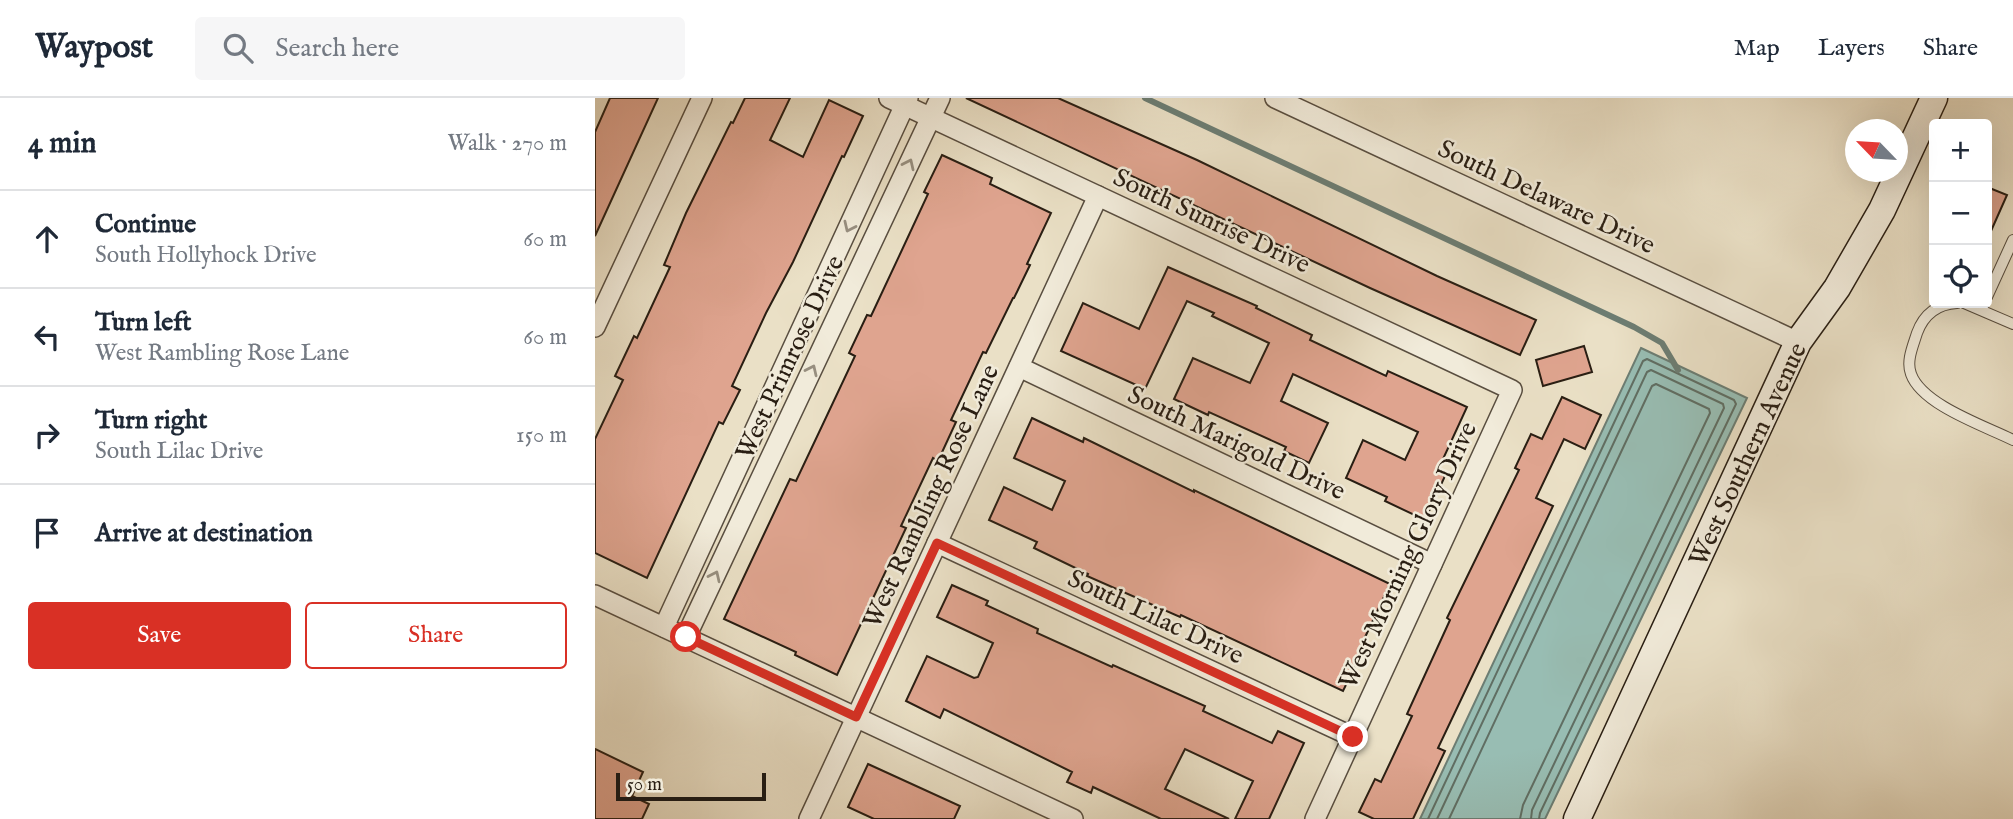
<!DOCTYPE html>
<html lang="en">
<head>
<meta charset="utf-8">
<style>
  body { margin:0; font-family:"IM FELL English",serif; background:#f6f6f7; color:#1f2937 }
  .controls { position:absolute; right:21px; top:21px; display:grid; overflow:hidden; border-radius:7px; box-shadow:0 7px 28px #0002 }
  .controls button { width:63px; height:63px; display:grid; place-items:center; padding:0; border:0; border-bottom:2px solid #e0e1e3; background:#fff; color:#1f2937; font:35px sans-serif }
  .compass { position:absolute; left:1250px; top:21px; width:63px; height:63px; border-radius:50%; background:#fff; box-shadow:0 7px 28px #0002; rotate:295deg }
  .scale { position:absolute; left:21px; bottom:18px; width:150px; box-sizing:border-box; padding-left:7px; border:4px solid #291e13; border-top:0; font-size:19px; line-height:24px; white-space:nowrap; color:#291e13; -webkit-text-stroke:5px #f1ebda; paint-order:stroke }
  .stop { position:absolute; width:21px; height:21px; margin:-16px; border:5px solid #d93025; border-radius:50%; background:#fff }
  .stop.end { background:#d93025; border-color:#fff; box-shadow:0 2px 7px #0008 }
  .list { margin:0; padding:0; list-style:none }
  h2 { display:flex; justify-content:space-between; align-items:center; height:91px; margin:0; padding:0 28px; font-size:30px }
  h2 small { font-size:23px; font-weight:400; color:#747a83 }
  .list li { display:grid; grid-template-columns:46px 1fr auto; gap:21px; align-items:center; box-sizing:border-box; height:98px; padding:0 28px; border-top:2px solid #e0e1e3 }
  .list b { display:block; font-size:26px; white-space:nowrap }
  .list p { margin:0; font-size:23px; white-space:nowrap; color:#747a83 }
  .list em { font-size:23px; font-style:normal; color:#747a83 }
  .actions { display:flex; gap:14px; padding:21px 28px }
  .actions a { flex:1; padding:16px 0; border:2px solid #d93025; border-radius:7px; text-align:center; font-size:24px; color:#d93025 }
  .actions .main { background:#d93025; color:#fff }
  .icon { flex:none; width:38px; height:38px; fill:none; stroke:currentColor; stroke-width:2; stroke-linecap:round; stroke-linejoin:round }
  .map { position:relative; flex:none; width:1418px; height:721px; overflow:hidden }
  header { display:flex; align-items:center; gap:42px; box-sizing:border-box; height:98px; padding:0 35px; background:#fff; border-bottom:2px solid #e0e1e3 }
  header strong { font-size:33px }
  nav { display:flex; gap:38px; margin-inline-start:auto; font-size:24px }
  .search { width:490px; height:63px; background:#f6f6f7; display:flex; align-items:center; gap:18px; box-sizing:border-box; padding:0 24px; border-radius:7px; color:#747a83; font-size:26px }
  main { display:flex }
  aside { flex:1; background:#fff }
  .map>svg:first-child { display:block }
  .water { fill:#98bdb3; stroke:#6c7d73; stroke-width:2 }
  .lines { fill:none; stroke-linecap:round; stroke-linejoin:round }
  .shore { stroke:#606e63; stroke-width:2 }
  .stream { stroke:#6c7d73; stroke-width:6 }
  .building { fill:#dfa48f; stroke:#291e13; stroke-width:2 }
  .lane-casing { stroke:#594e40; stroke-width:12 }
  .street-casing { stroke:#594e40; stroke-width:22 }
  .secondary-casing { stroke:#291e13; stroke-width:29 }
  .lane { stroke:#f1ebda; stroke-width:10 }
  .street { stroke:#f1ebda; stroke-width:19 }
  .secondary { stroke:#f1ebda; stroke-width:26 }
  .oneway { stroke:#978f80 }
  .route { stroke:#d93025; stroke-width:9 }
  .labels { text-anchor:middle; stroke-width:5; stroke-linejoin:round; paint-order:stroke }
  .street-label { font-size:26px; fill:#291e13; stroke:#f1ebda }
</style>
</head>
<body>
<header>
<strong>Waypost</strong>
<div class="search"><svg class="icon" aria-label="search" viewBox="0 0 24 24"><circle cx="10" cy="10" r="6"/><path d="M15 15l6 6"/></svg>Search here</div>
<nav><a>Map</a><a>Layers</a><a>Share</a></nav>
</header>
<main>
<aside>
<h2>4 min<small>Walk · 270 m</small></h2>
<ul class="list">
<li><svg class="icon" aria-label="ahead" viewBox="0 0 24 24"><path d="M12 20V5M6 11l6-6 6 6"/></svg><div><b>Continue</b><p>South Hollyhock Drive</p></div><em>60 m</em></li>
<li><svg class="icon" aria-label="left" viewBox="0 0 24 24"><path d="M17 20v-9H6M10 6l-5 5 5 5"/></svg><div><b>Turn left</b><p>West Rambling Rose Lane</p></div><em>60 m</em></li>
<li><svg class="icon" aria-label="right" viewBox="0 0 24 24"><path d="M7 20v-9h11M14 6l5 5-5 5"/></svg><div><b>Turn right</b><p>South Lilac Drive</p></div><em>150 m</em></li>
<li><svg class="icon" aria-label="arrive" viewBox="0 0 24 24"><path d="M6 21V4h12l-3 4 3 4H6"/></svg><div><b>Arrive at destination</b></div></li>
</ul>
<div class="actions"><a class="main">Save</a><a>Share</a></div>
</aside>
<div class="map">
<svg width="1418" height="721" viewBox="0 0 1418 721">
  <rect width="100%" height="100%" fill="#eae0c6"/>
  <filter id="stains"><feTurbulence type="fractalNoise" baseFrequency=".00286" numOctaves="4"/><feColorMatrix values="0 0 0 0 .2 0 0 0 0 .09 0 0 0 0 .02 0 0 0 .5 -.17"/></filter>
  <radialGradient id="worn" r=".72"><stop offset=".6" stop-color="#630" stop-opacity="0"/><stop offset="1" stop-color="#630" stop-opacity=".3"/></radialGradient>
  <path class="water" d="M1046,250L1152,300L950,721H825Z"/>
  <g class="lines">
    <g class="shore">
      <path d="M833,721L1048,263L1052,261L1139,302L1141,306L945,715L944,721"/>
      <path d="M842,721L1052,274L1056,272L1128,306L1129,310L937,712L936,721"/>
      <path d="M854,721L1057,288L1061,286L1114,311L1115,315L928,707L925,721"/>
    </g>
    <path class="stream" d="M550,0L1039,229L1067,245L1083,272"/>
  </g>
  <g class="building">
    <path d="M15,0H63L0,138V34Z"/>
    <path d="M150,0H195L175,42L208,59L234,2L268,18L249,59L247,58L198,164L171,215L137,288L145,292L128,326L124,324L52,480L0,455V341L28,282L20,278L39,238L42,240L75,169L69,167L91,115L136,24L138,25Z"/>
    <path d="M371,0H463L602,62L842,178L941,222L925,257L775,190Z"/>
    <path d="M347,57L397,80L395,86L456,115L432,166L435,167L419,200H418L391,255L388,254L356,322L361,324L343,363L338,360L306,428L311,430L242,577L200,557L201,554L129,521L195,381L201,383L227,328L260,258L254,255L272,217L276,218L306,154L333,96L329,94Z"/>
    <path d="M1392,89L1412,97L1392,142Z"/>
    <path d="M573,169L662,208L661,210L717,237L715,242L791,278L793,273L872,309L842,374L850,378L830,422L790,403L792,399L751,380L768,342L810,362L823,334L698,276L686,303L733,325L714,365L689,353L691,349L614,314L613,317L579,301L598,260L655,285L674,245L617,218L619,215L592,203L550,291L466,253L488,205L544,231Z"/>
    <path d="M989,248L997,274L948,288L941,262Z"/>
    <path d="M967,299L1006,317L990,351L969,341L941,400L958,408L843,650L850,653L818,721H779L764,714L780,681L786,684L817,618L812,616L855,522L852,520L924,372L920,370L936,336L947,341Z"/>
    <path d="M437,320L488,344L489,340L599,394V392L795,486L765,550L768,552L748,593L586,517L585,519L492,478L493,476L439,450L442,444L394,422L409,389L457,412L470,383L419,360Z"/>
    <path d="M357,487L393,503L391,507L443,531L442,535L517,569L518,567L610,608L608,613L677,645L683,633L709,645L674,721H640L658,683L590,651L570,691L634,721H566L498,689L496,695L472,684L477,674L349,611L345,620L311,603L332,558L379,580L383,579L398,545L342,519Z"/>
    <path d="M0,651L48,674L37,698L54,706L47,721H0Z"/>
    <path d="M273,666L365,708L359,721H279L253,709Z"/>
  </g>
  <g class="lines">
    <defs>
      <g id="lane">
        <path d="M1392,199L1418,142"/>
        <path d="M1362,205C1342,206 1329,216 1322,235C1318,248 1311,263 1316,276C1327,307 1390,328 1418,342"/>
        <path d="M1369,205L1418,226"/>
      </g>
      <g id="street">
        <path d="M294,0L917,292L720,721"/>
        <path d="M680,0L1203,244"/>
        <path d="M0,229L107,0"/>
        <path d="M424,269L837,466"/>
        <path d="M342,445L758,639"/>
        <path d="M0,497L478,721"/>
        <path d="M69,529L313,0"/>
        <path d="M91,539L345,0"/>
        <path d="M214,721L503,98"/>
      </g>
      <path id="secondary" d="M982,721L1203,244L1242,190L1287,112L1339,0"/>
    </defs>
    <use href="#lane" class="lane-casing"/>
    <use href="#street" class="street-casing"/>
    <use href="#secondary" class="secondary-casing"/>
    <use href="#lane" class="lane"/>
    <use href="#street" class="street"/>
    <use href="#secondary" class="secondary"/>
  </g>
  <defs><path id="oneway-chevron" d="M-2-3.5L2.5 0L-2 3.5" fill="none" stroke-width="1.6" stroke-linecap="round" stroke-linejoin="round" transform="scale(1.75)"/></defs>
  <g class="oneway">
    <use href="#oneway-chevron" transform="translate(314 66) rotate(-65)"/>
    <use href="#oneway-chevron" transform="translate(254 129) rotate(115)"/>
    <use href="#oneway-chevron" transform="translate(217 272) rotate(-65)"/>
    <use href="#oneway-chevron" transform="translate(120 478) rotate(-65)"/>
  </g>
  <g class="lines">
    <path class="route" d="M91,539L261,619L342,445L758,639"/>
  </g>
  <g class="labels">
    <g class="street-label">
      <text transform="translate(952 98) rotate(25)" y="9">South Delaware Drive</text>
      <text transform="translate(617 122) rotate(25)" y="9">South Sunrise Drive</text>
      <text transform="translate(194 259) rotate(-65)" y="9">West Primrose Drive</text>
      <text transform="translate(642 344) rotate(25)" y="9">South Marigold Drive</text>
      <text transform="translate(1152 356) rotate(-65)" y="9">West Southern Avenue</text>
      <text transform="translate(335 398) rotate(-65)" y="9">West Rambling Rose Lane</text>
      <text transform="translate(812 457) rotate(-65)" y="9">West Morning Glory Drive</text>
      <text transform="translate(561 518) rotate(25)" y="9">South Lilac Drive</text>
    </g>
  </g>
  <rect width="100%" height="100%" filter="url(#stains)"/>
  <rect width="100%" height="100%" fill="url(#worn)"/>
</svg>
<div class="controls">
<button>+</button>
<button>−</button>
<button><svg class="icon" aria-label="locate" viewBox="0 0 24 24"><circle cx="12" cy="12" r="6"/><path d="M12 2v4M12 18v4M2 12h4M18 12h4"/></svg></button>
</div>
<svg class="compass" viewBox="-18 -18 36 36"><path d="M0-13l5 13h-10z" fill="#e53935"/><path d="M0 13l5-13h-10z" fill="#747a83"/></svg>
<div class="scale">50 m</div>
<div class="stop" style="left:91px;top:539px"></div>
<div class="stop end" style="left:758px;top:639px"></div>
</div>
</main>
</body>
</html>
